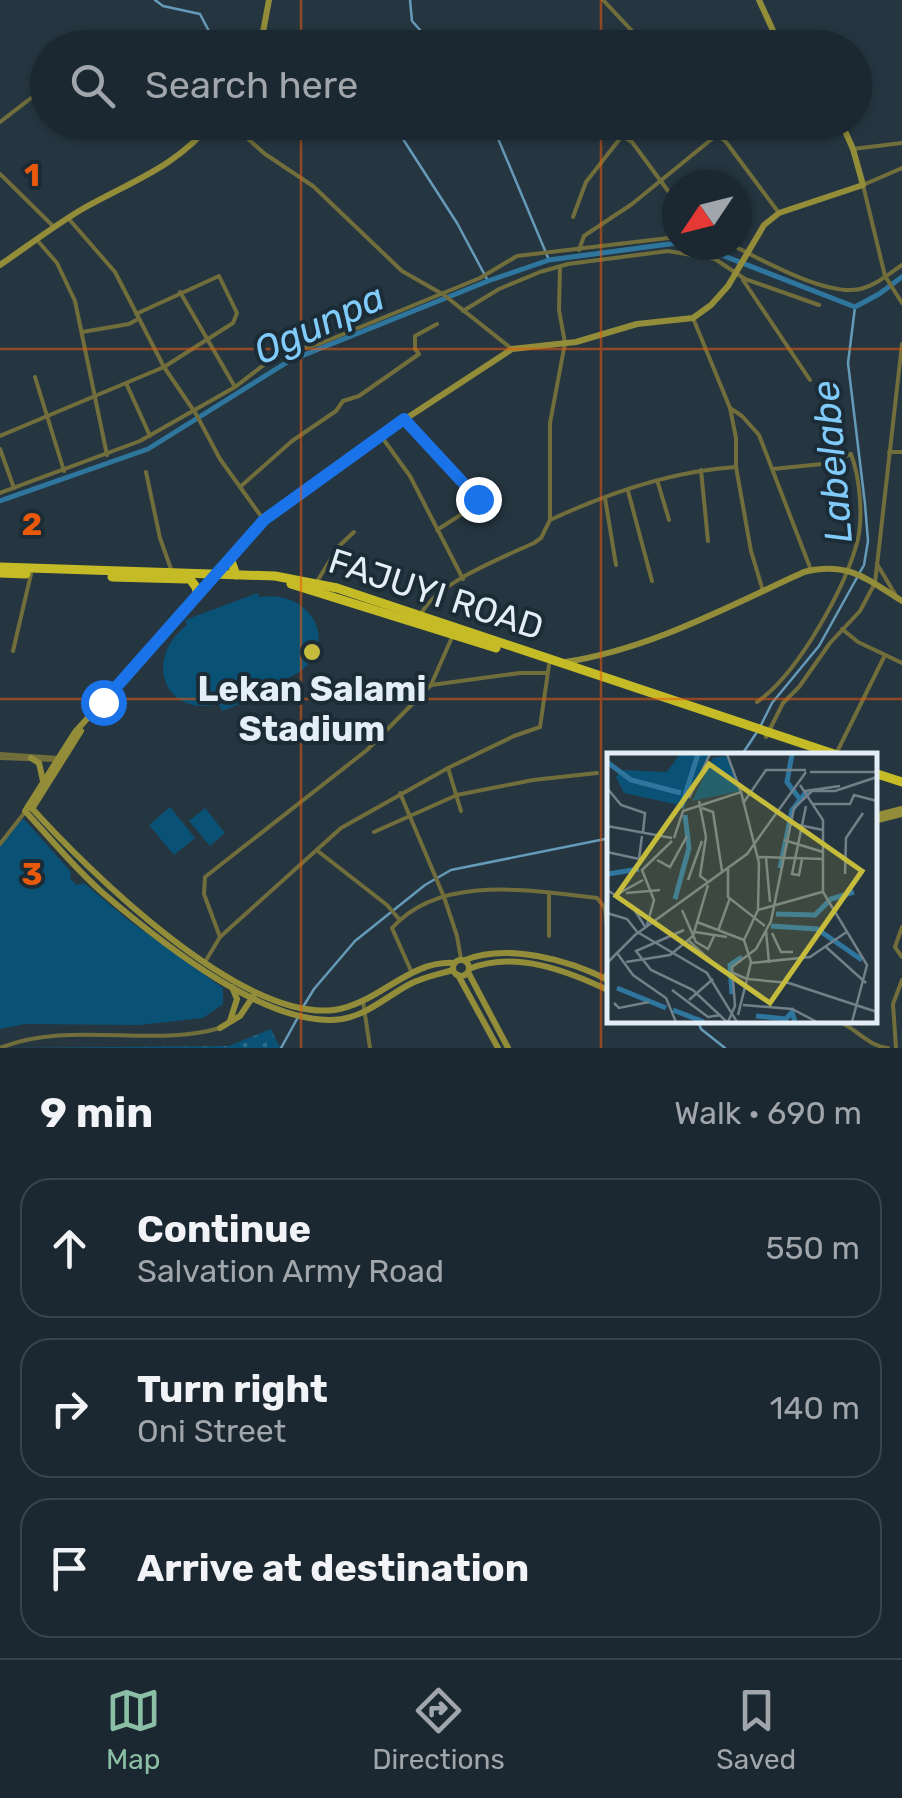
<!DOCTYPE html>
<html lang="en">
<head>
<meta charset="utf-8">
<style>
  body { margin:0; font-family:Rubik,sans-serif; background:#253039; color:#f1f3f6 }
  .compass { position:absolute; left:662px; top:170px; width:90px; height:90px; border-radius:50%; background:#1c2831; box-shadow:0 2px 8px #0004; rotate:235deg }
  .stop { position:absolute; width:30px; height:30px; margin:-22px; border:8px solid #1a73e8; border-radius:50%; background:#fff }
  .stop.end { background:#1a73e8; border-color:#fff; box-shadow:0 2px 10px #0008 }
  .list { margin:0; padding:0; list-style:none }
  h2 { display:flex; justify-content:space-between; align-items:center; height:130px; margin:0; padding:0 40px; font-size:42px }
  h2 small { font-size:32px; font-weight:400; color:#a0a6ab }
  .list li { display:grid; grid-template-columns:65px 1fr auto; gap:30px; align-items:center; box-sizing:border-box; height:140px; margin:0 20px 20px; padding:0 20px; border:2px solid #3a444d; border-radius:30px }
  .list b { display:block; font-size:38px; white-space:nowrap }
  .list p { margin:0; font-size:32px; white-space:nowrap; color:#a0a6ab }
  .list em { font-size:32px; font-style:normal; color:#a0a6ab }
  .icon { flex:none; width:55px; height:55px; fill:none; stroke:currentColor; stroke-width:2; stroke-linecap:round; stroke-linejoin:round }
  .map { position:relative; flex:none; width:902px; height:1048px; overflow:hidden }
  .search { position:absolute; background:#1c2831; box-shadow:0 2px 8px #0004; left:30px; right:30px; top:30px; height:110px; display:flex; align-items:center; gap:25px; box-sizing:border-box; padding:0 35px; border-radius:55px; color:#a0a6ab; font-size:38px }
  .sheet { height:610px; background:#1c2831 }
  nav { display:flex; justify-content:space-around; align-items:center; box-sizing:border-box; height:140px; border-top:2px solid #3a444d; background:#1c2831; font-size:28px; color:#a0a6ab }
  nav a { display:grid; justify-items:center; gap:5px }
  nav .on { color:#8abfa5 }
  .map>svg:first-child { display:block }
  .green { fill:url(#green-dots) }
  .pitch { fill:#0a5275 }
  .lines { fill:none; stroke-linecap:round; stroke-linejoin:round }
  .stream { stroke:#659ab9; stroke-width:2.5 }
  .canal { stroke:#2f769f; stroke-width:5 }
  .street { stroke:#716e3c; stroke-width:4 }
  .secondary { stroke:#938d39; stroke-width:6 }
  .highway { stroke:#c5bb26; stroke-width:9 }
  .route { stroke:#1a73e8; stroke-width:12 }
  .grid { fill:none; stroke:#e8590c; stroke-width:2.5; stroke-opacity:0.55 }
  .poi-dot { fill:#c5bc3d; stroke:#1c2c37; stroke-width:4 }
  .labels { text-anchor:middle; stroke-width:8; stroke-linejoin:round; paint-order:stroke }
  .street-label { font-size:35px; fill:#e4eef6; stroke:#1c2c37 }
  .poi-label { font-size:35px; font-weight:bold; fill:#e4eef6; stroke:#1c2c37 }
  .water-label { font-size:38px; font-style:italic; fill:#81cbfb; stroke:#1c2c37 }
  .inset-river { fill:none; stroke:#2f769f; stroke-width:5 }
  .inset-road { fill:none; stroke:#728089; stroke-width:2.5 }
  .view { fill:#c5bc3d; fill-opacity:0.15; stroke:#c5bc3d; stroke-width:5 }
  .inset-edge { fill:none; stroke:#e4eef6; stroke-width:5 }
  .grid-label { font-size:32px; text-anchor:middle; font-weight:bold; fill:#e8590c; stroke:#1c2c37; stroke-width:8; stroke-linejoin:round; paint-order:stroke }
</style>
</head>
<body>
<div class="map">
<svg width="902" height="1048" viewBox="0 0 902 1048">
  <defs>
    <pattern id="green-dots" width="8" height="8" patternUnits="userSpaceOnUse" patternTransform="scale(2.5)"><rect width="8" height="8" fill="#0a5275"/><path d="M2 2h.1M6 6h.1" fill="none" stroke="#2e6b89" stroke-width="1.8" stroke-linecap="round"/></pattern>
  </defs>
  <rect width="100%" height="100%" fill="#263641"/>
  <path class="green" d="M271,1029L280,1048H5L229,1046Z"/>
  <g class="pitch">
    <path d="M257,593L259,597C317,588 344,654 288,678L290,684L222,711L219,704C165,718 142,659 187,625L185,620Z"/>
    <path d="M170,807L195,838L174,855L149,825Z"/>
    <path d="M205,808L225,833L210,846L189,821Z"/>
    <path d="M24,819L71,872L70,878L76,885L84,883L127,919L223,988V1004L203,1018L139,1025L25,1024L0,1029V845L17,821Z"/>
  </g>
  <g class="lines">
    <g class="stream">
      <path d="M155,0L163,6L200,14L212,37L222,48"/>
      <path d="M410,0L412,21L436,48"/>
      <path d="M235,48L240,44L245,48"/>
      <path d="M392,122L457,223L488,281"/>
      <path d="M487,122L494,129L549,260"/>
      <path d="M761,725L772,703L819,646L864,565L868,541L865,504L848,363L855,307"/>
      <path d="M741,756L757,732"/>
      <path d="M303,1007L314,989L355,941L425,885L451,870L610,838"/>
      <path d="M698,1021L701,1029L725,1048"/>
      <path d="M281,1048L297,1019"/>
    </g>
    <g class="canal">
      <path d="M696,245L855,307L879,294L902,277"/>
      <path d="M0,501L148,449L289,361L488,281L549,260L677,243"/>
    </g>
    <g class="street">
      <path d="M603,0L648,48"/>
      <path d="M0,122L48,85"/>
      <path d="M229,122L265,154L313,186L402,271L444,295L512,349"/>
      <path d="M701,122L726,142L779,213"/>
      <path d="M624,137L632,142L677,203"/>
      <path d="M853,149L902,143"/>
      <path d="M902,168L863,185L885,276L902,303"/>
      <path d="M0,174L54,227"/>
      <path d="M573,217L586,182L622,136L626,122"/>
      <path d="M68,218L115,272L164,367L196,414L220,459L263,519"/>
      <path d="M37,240L57,263L75,301L107,455"/>
      <path d="M732,245C762,260 827,297 860,289C876,285 889,274 902,265"/>
      <path d="M579,250L584,236L632,204L718,134"/>
      <path d="M743,280L810,380"/>
      <path d="M180,292L235,387"/>
      <path d="M463,311L499,289L540,272L568,264L668,251L715,259L745,279L819,305"/>
      <path d="M693,318L730,408L736,438V467L751,551L763,591"/>
      <path d="M82,332L129,324L138,319"/>
      <path d="M35,377L64,471"/>
      <path d="M126,383L150,436"/>
      <path d="M730,408L742,416L759,435L811,570"/>
      <path d="M405,420L479,503L437,530"/>
      <path d="M0,436L164,367L233,323L237,313L219,276L136,314"/>
      <path d="M381,436L410,476L463,579"/>
      <path d="M0,449L14,488"/>
      <path d="M889,452H902"/>
      <path d="M701,470L708,541"/>
      <path d="M146,472L160,538L171,569"/>
      <path d="M658,483L669,520"/>
      <path d="M240,487L292,441L336,411L343,401L359,396L419,354L415,349V336L437,324"/>
      <path d="M628,491L652,581"/>
      <path d="M0,493L140,441L235,387L278,354L319,344L480,278L517,256L677,237"/>
      <path d="M605,498L616,565"/>
      <path d="M550,520C606,494 673,471 736,467"/>
      <path d="M877,564L895,594"/>
      <path d="M316,583L339,546L354,532"/>
      <path d="M421,614C437,583 501,558 534,543L541,538L550,520V423L565,343L559,310L560,267"/>
      <path d="M842,629L858,642L902,663"/>
      <path d="M13,651L31,574"/>
      <path d="M431,685L520,673H546"/>
      <path d="M757,702C798,674 846,587 858,539C863,515 860,478 851,454L822,464L773,469"/>
      <path d="M766,737L783,703L799,687L830,643L860,611L875,583L902,344"/>
      <path d="M0,754L59,758"/>
      <path d="M836,754L885,655"/>
      <path d="M0,758L55,760"/>
      <path d="M448,768L461,811"/>
      <path d="M400,793L444,897L457,936L461,959"/>
      <path d="M374,832L457,795L533,780L597,773"/>
      <path d="M0,844L25,812"/>
      <path d="M319,852L387,905L399,919"/>
      <path d="M549,893V936"/>
      <path d="M902,927L895,947L902,957"/>
      <path d="M220,937L204,894L205,877L367,750L431,685L453,635"/>
      <path d="M205,962L220,937L341,828L448,768L514,736L540,727L549,665"/>
      <path d="M412,973L392,928C441,873 532,891 597,898L605,908L610,954"/>
      <path d="M604,978L610,965"/>
      <path d="M363,1001L370,1048"/>
      <path d="M838,1021C857,1029 868,1046 888,1048"/>
      <path d="M0,1048C69,1020 152,1048 220,1028"/>
      <path d="M896,1048L893,1004L902,980"/>
    </g>
    <g class="secondary">
      <path d="M759,0L781,48"/>
      <path d="M260,48L269,0"/>
      <path d="M0,265C28,246 55,225 84,208C130,182 178,166 212,122"/>
      <path d="M565,662C650,649 727,607 804,572C848,561 867,579 902,601"/>
      <path d="M31,758L39,763L43,781"/>
      <path d="M29,805C88,871 240,1021 334,1010C378,1004 409,960 454,963"/>
      <path d="M32,809L81,731"/>
      <path d="M874,816L902,809"/>
      <path d="M874,821L902,814"/>
      <circle cx="461" cy="968" r="8"/>
      <path d="M465,960C508,943 570,960 610,981"/>
      <path d="M469,969C515,950 568,971 610,991"/>
      <path d="M453,970C439,974 423,977 410,984C387,996 369,1014 342,1019C268,1030 158,940 104,894C75,869 51,839 25,811L75,732L193,602L214,574L277,508L381,435L512,349L576,342L637,324L693,318L711,305L728,286L764,225L779,213L863,185L853,149L841,122"/>
      <path d="M468,972L508,1048"/>
      <path d="M458,975L498,1048"/>
      <path d="M230,1021L237,999L232,987"/>
      <path d="M220,1028L240,1016L254,995"/>
    </g>
    <g class="highway">
      <path d="M230,558L236,575"/>
      <path d="M0,567L275,576L337,588L840,756"/>
      <path d="M0,573L26,574"/>
      <path d="M112,577L186,579"/>
      <path d="M190,579L196,587L198,596"/>
      <path d="M291,584L496,648"/>
      <path d="M874,773L902,782"/>
    </g>
  </g>
  <g class="lines">
    <path class="route" d="M103,702L264,520L404,419L478,499"/>
  </g>
  <path class="grid" d="M301,0V48M601,0V48M301,122V1048M601,122V1048M0,349H902M0,699H902"/>
  <circle class="poi-dot" cx="312" cy="652" r="10"/>
  <g class="labels">
    <g class="street-label">
      <text transform="translate(436 594) rotate(18)" y="12">FAJUYI ROAD</text>
    </g>
    <g class="poi-label">
      <text x="312" y="701">Lekan Salami<tspan x="312" dy="40">Stadium</tspan></text>
    </g>
    <g class="water-label">
      <text transform="translate(319 324) rotate(-25)" y="13">Ogunpa</text>
      <text transform="translate(832 462) rotate(-95)" y="13">Labelabe</text>
    </g>
  </g>
  <g transform="translate(607 753)">
    <rect width="270" height="270" fill="#263641"/>
    <path d="M73,1H102L77,53L17,40L9,24L15,17L60,19Z" fill="#0a5275"/>
    <path d="M120,3L133,38L85,48L106,5Z" fill="#0a5275"/>
    <path class="inset-river" d="M185,1L180,29L192,45M0,9L24,27L74,40M74,55L91,1M173,115L185,57L200,38M1,121L32,116M68,146L82,95L78,62M169,161L208,162L224,146L247,139M164,173L210,176L255,207M10,235L59,255M125,241L123,212L135,204M66,257L97,269M149,263L179,266L185,259L188,269"/>
    <path class="inset-road" d="M120,1L134,39M203,19H270M193,32L216,67V139L260,212L245,269M0,35L14,52L38,60L36,79M198,38L233,33M82,45L103,1M92,48L99,84L93,123L100,128M137,49L159,17H199M206,51H243L247,42L270,48M95,55L106,59L115,118M182,70L216,77M0,73L65,85M67,85L76,58L134,39L152,110L151,157L137,187L144,209L140,226L182,230L270,259M177,87L216,99M0,99L32,106L35,83M152,104L216,106M159,105L163,149M195,106L192,122L185,121L199,53M50,107L63,114L80,83M121,116V144L158,173M238,121L239,85L256,60M81,127L95,88M0,137L25,153L39,175M19,140L53,137M9,142L36,127M75,157L89,189L101,196L107,183M151,157L215,139M0,160L20,166L31,180M90,169L137,187M40,172L47,147L35,117L65,88M77,177L29,198L44,217L86,237L120,269M111,178L123,145M159,178L162,210M88,179L120,184M32,180L100,220L130,269M165,180L174,199H186M81,187L116,219M219,194L259,230M10,200L26,222L59,245L69,269M19,209L63,202L86,183L101,132M0,210L28,182L140,101L199,19M144,210L203,204L241,178M124,219L140,226L131,262M65,237L101,264L114,262M82,247L106,226M7,250L12,255L42,249M136,252L185,256L210,269M121,269L128,253L125,214L149,196L164,168L187,55L205,38H228L270,24"/>
    <path class="view" d="M102,11L255,118L163,250L9,143Z"/>
    <rect width="270" height="270" class="inset-edge"/>
  </g>
  <g class="grid-label">
    <text x="32" y="186">1</text>
    <text x="32" y="535">2</text>
    <text x="32" y="885">3</text>
  </g>
</svg>
<svg class="compass" viewBox="-18 -18 36 36"><path d="M0-13l5 13h-10z" fill="#e53935"/><path d="M0 13l5-13h-10z" fill="#a0a6ab"/></svg>
<div class="stop" style="left:103px;top:702px"></div>
<div class="stop end" style="left:478px;top:499px"></div>
<div class="search"><svg class="icon" aria-label="search" viewBox="0 0 24 24"><circle cx="10" cy="10" r="6"/><path d="M15 15l6 6"/></svg>Search here</div>
</div>
<section class="sheet">
<h2>9 min<small>Walk · 690 m</small></h2>
<ul class="list">
<li><svg class="icon" aria-label="ahead" viewBox="0 0 24 24"><path d="M12 20V5M6 11l6-6 6 6"/></svg><div><b>Continue</b><p>Salvation Army Road</p></div><em>550 m</em></li>
<li><svg class="icon" aria-label="right" viewBox="0 0 24 24"><path d="M7 20v-9h11M14 6l5 5-5 5"/></svg><div><b>Turn right</b><p>Oni Street</p></div><em>140 m</em></li>
<li><svg class="icon" aria-label="arrive" viewBox="0 0 24 24"><path d="M6 21V4h12l-3 4 3 4H6"/></svg><div><b>Arrive at destination</b></div></li>
</ul>
</section>
<nav>
<a class="on"><svg class="icon" aria-label="map" viewBox="0 0 24 24"><path d="M3 6l6-2 6 2 6-2v14l-6 2-6-2-6 2zM9 4v14M15 6v14"/></svg>Map</a>
<a><svg class="icon" aria-label="directions" viewBox="0 0 24 24"><path d="M12 3l9 9-9 9-9-9zM9 14v-3h6M13 9l2 2-2 2"/></svg>Directions</a>
<a><svg class="icon" aria-label="saved" viewBox="0 0 24 24"><path d="M7 4h10v16l-5-4-5 4z"/></svg>Saved</a>
</nav>
</body>
</html>
